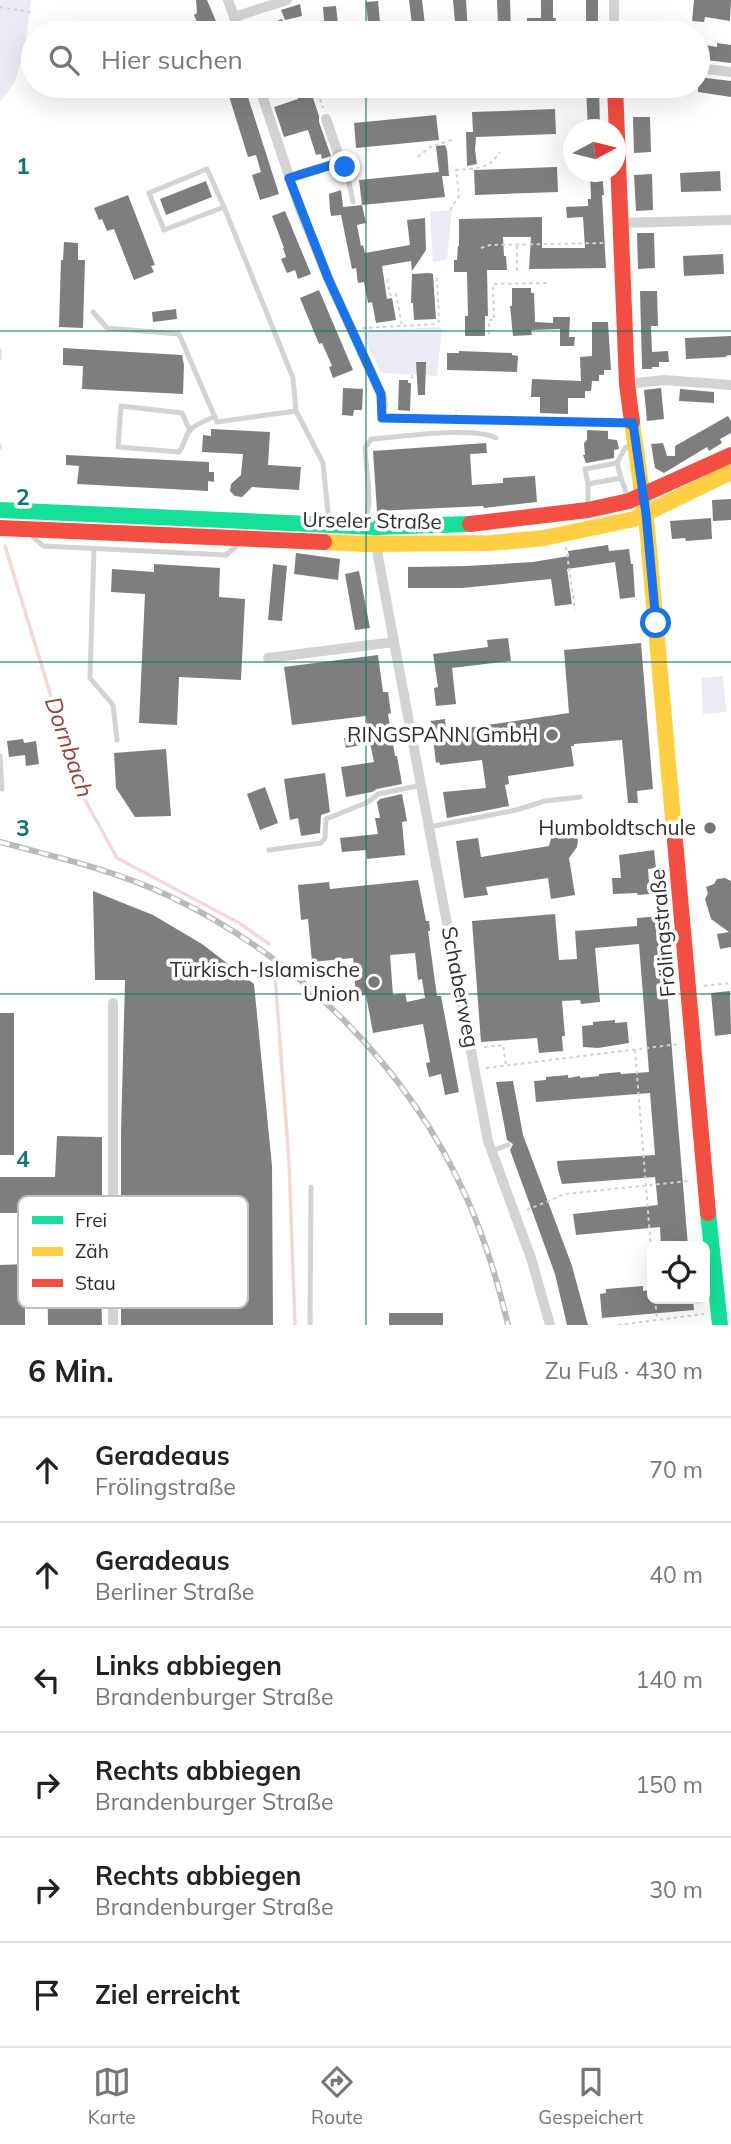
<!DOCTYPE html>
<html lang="de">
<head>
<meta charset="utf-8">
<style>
  body { margin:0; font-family:Mulish,sans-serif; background:#f2f2f2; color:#222 }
  .controls { position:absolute; right:21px; bottom:21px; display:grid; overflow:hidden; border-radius:10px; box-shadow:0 7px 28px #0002 }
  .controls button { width:63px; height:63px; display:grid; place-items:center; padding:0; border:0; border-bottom:2px solid #e0e0e0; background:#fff; color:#222; font:35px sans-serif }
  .compass { position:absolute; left:563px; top:119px; width:63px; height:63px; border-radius:50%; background:#fff; box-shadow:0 7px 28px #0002; rotate:83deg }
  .stop { position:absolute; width:21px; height:21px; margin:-16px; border:5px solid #1a73e8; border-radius:50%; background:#fff }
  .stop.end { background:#1a73e8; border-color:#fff; box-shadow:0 2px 7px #0008 }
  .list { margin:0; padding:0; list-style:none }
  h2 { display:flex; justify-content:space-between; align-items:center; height:91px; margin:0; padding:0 28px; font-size:30px }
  h2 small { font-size:23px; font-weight:400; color:#767676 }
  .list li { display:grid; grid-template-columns:46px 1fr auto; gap:21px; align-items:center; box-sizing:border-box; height:105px; padding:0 28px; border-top:2px solid #e0e0e0 }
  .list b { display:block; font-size:26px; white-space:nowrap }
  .list p { margin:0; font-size:23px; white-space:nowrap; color:#767676 }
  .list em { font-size:23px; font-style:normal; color:#767676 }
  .icon { flex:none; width:38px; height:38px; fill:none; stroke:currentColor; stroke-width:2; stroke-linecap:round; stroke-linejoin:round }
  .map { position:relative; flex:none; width:731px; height:1325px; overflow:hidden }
  .search { position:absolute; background:#fff; box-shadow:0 7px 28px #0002; left:21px; right:21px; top:21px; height:77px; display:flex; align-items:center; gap:18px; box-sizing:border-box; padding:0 24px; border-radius:38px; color:#767676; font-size:26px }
  .sheet { height:721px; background:#fff }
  nav { display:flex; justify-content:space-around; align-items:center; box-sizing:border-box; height:98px; border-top:2px solid #e0e0e0; background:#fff; font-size:19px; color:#767676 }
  nav a { display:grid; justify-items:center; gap:4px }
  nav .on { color:#777 }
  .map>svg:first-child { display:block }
  .green { fill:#ecebf5 }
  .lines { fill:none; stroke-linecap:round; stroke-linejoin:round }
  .stream { stroke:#f3d9d6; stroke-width:3.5 }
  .building { fill:#7e7e7e; fill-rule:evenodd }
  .path { stroke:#d2d2d2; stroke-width:2; stroke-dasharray:3.5 3.5; stroke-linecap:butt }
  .lane { stroke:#d3d3d3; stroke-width:5 }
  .street { stroke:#d3d3d3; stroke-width:10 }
  .fast { stroke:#16e098; stroke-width:16 }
  .slow { stroke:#ffcf43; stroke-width:16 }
  .jam { stroke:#f24e42; stroke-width:16 }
  .rail-casing { stroke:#bababa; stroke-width:6 }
  .rail { stroke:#fff; stroke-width:3.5; stroke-dasharray:10; stroke-linecap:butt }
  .route { stroke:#1a73e8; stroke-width:9 }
  .grid { fill:none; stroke:#0f766e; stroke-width:2; stroke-opacity:0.55 }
  .poi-dot { fill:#777; stroke:#fff; stroke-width:2.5 }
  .labels { text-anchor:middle; stroke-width:7; stroke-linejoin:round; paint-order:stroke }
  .street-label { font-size:21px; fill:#2e2e2e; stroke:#fff }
  .poi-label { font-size:21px; fill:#2e2e2e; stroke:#fff; text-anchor:end }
  .water-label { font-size:23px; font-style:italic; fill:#964035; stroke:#fff }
  .key { fill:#fff; stroke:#c0c0c0; stroke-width:2 }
  .key-label { font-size:19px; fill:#2e2e2e }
  .grid-label { font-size:23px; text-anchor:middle; font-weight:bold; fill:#0f766e; stroke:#fff; stroke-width:7; stroke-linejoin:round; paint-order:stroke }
</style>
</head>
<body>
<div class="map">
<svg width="731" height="1325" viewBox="0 0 731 1325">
  <rect width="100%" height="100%" fill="#fff"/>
  <g class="green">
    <path d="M0,0H31L25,46L15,82L0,102Z"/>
    <path d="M452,210L447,259L433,262L430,212Z"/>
    <path d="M442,327L437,376L381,373L361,331Z"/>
    <path d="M723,676L726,712L703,714L701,678Z"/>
  </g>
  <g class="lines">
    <g class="stream">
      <path d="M0,350V359"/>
      <path d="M0,445V448"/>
      <path d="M5,546L80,791L117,858L239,923L269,944"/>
      <path d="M275,976L289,1162L295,1325"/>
    </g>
  </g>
  <g class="building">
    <path d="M196,0H207L221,33H202L194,15L197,13Z"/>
    <path d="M409,0H422L426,33H413Z"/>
    <path d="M453,0H466L468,33H456Z"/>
    <path d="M497,0H510L511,33H493L492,24H498Z"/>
    <path d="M541,0H553V18H556V27H553V33H541V27H527V18H541Z"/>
    <rect x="586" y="0" width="12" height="33"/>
    <path d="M694,0H731L730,21L705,17L704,22L692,21Z"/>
    <path d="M378,1L381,33H369L366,2Z"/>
    <path d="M300,4L302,16L285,20L281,10Z"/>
    <path d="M336,6L339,33H325L323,7Z"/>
    <path d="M282,19L288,33H267L264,26Z"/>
    <path d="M717,43L731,45V63L698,59V44L717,47Z"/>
    <path d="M698,77L731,81V97L698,92Z"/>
    <path d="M296,86H309L319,116V122L331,156L322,159L321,154L316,155L308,130L284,137L274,107L298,99L295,89L297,88Z"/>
    <path d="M586,86H599L600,130H588Z"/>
    <path d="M245,88L279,194L260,200L252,175L261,172L256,155L248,157L228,93Z"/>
    <path d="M555,109L556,134L476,137L475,150L477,164L467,166L466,132H473L472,112Z"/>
    <path d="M436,115L439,140L356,148L354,123Z"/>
    <path d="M633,117H650L651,152L634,153Z"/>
    <path d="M445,145L447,150L449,176H442L445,197L362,205L359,180L439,172L436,146Z"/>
    <path d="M557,167L558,192L475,195L474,170Z"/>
    <path d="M720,171L721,191L681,192L680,173Z"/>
    <path d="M590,172H602L604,195H602L606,268L529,269L531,237H503L504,256H506L507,270H487L488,316H485V336H465V316H468L467,272H454V260H457L458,246H459V219L542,217V248H585L583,217L567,218L566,207L588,206V199H591Z"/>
    <path d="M652,174L653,210L636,211L634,175Z"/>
    <path d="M206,181L212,197L166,215L160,199Z"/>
    <path d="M341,190L343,207L362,205L366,223L357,225L361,246L363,245L365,253L410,245L407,220L425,218L426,250L412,271L411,261L382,266L387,299L392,298L396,320L376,323L372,302L368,303L364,282L358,283L356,268L352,269L341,215L331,216L330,210L329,194Z"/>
    <path d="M128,195L155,265L151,266L154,272L134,280L114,229L107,231L102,219L99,220L94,208Z"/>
    <path d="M285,211L311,274L298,279L295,270L287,273L281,259L286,257L283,248H284L272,216Z"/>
    <path d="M637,233H654L655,268L638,269Z"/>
    <path d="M64,242L78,243V260H85L83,328L59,327L61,260H63Z"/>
    <path d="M723,254L724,274L684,276L683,256Z"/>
    <path d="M429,273L433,274L436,319L414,320L413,303H411L412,274Z"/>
    <path d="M512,288H531V293H534L535,322L553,323V317H570L569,337H575L574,346H560V329L531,330L532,335L513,336L510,306H512Z"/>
    <path d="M319,290L353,370L333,378L329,367L332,366L322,343L319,344L300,298Z"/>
    <path d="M640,291H657L658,326H651L652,352L668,351L669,362H659V367H652V369H642V367Z"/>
    <path d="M176,309L177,319L153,322L152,312Z"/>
    <path d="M592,322H608L611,370H604V375H599V381H592L591,391H585V398H568V414L540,413V397H531L532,379L581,381L580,357L592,356Z"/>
    <path d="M731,336V355L726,356V357L686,359L685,338Z"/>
    <path d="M63,348L182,355L184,365L183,394L82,389L83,366L63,365Z"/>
    <path d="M459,351L512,353V355L518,356L517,372L447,370V353H459Z"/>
    <path d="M416,362H426L425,395H418Z"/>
    <path d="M399,380H408V383H411L410,411L398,410Z"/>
    <path d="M343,388L363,389L362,410H354L353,416L342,415Z"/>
    <path d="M661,388L664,419L647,421L644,390Z"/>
    <path d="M680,389L714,392V403L679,401Z"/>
    <path d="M728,416L731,421V433L720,439L722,443L709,451L707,447L664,473L655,468L651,444L663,443L667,456H675V446Z"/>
    <path d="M211,429L270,432L268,465L301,467L299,490L252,487L242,497L235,496L230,491L231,484L241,475L243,454L202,452L203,435L211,436Z"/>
    <path d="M587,430L608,431V439L617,440L619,449L614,450V458L586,463L583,455H585L584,443L587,440Z"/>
    <path d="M486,443L487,453L470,454L472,485L503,483V478L535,476L537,502L484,508L483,506L377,511L373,451Z"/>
    <path d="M66,455L209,462V472H214V482L208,481V491L77,484L79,466L66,465Z"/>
    <path d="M731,499V520L713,521L712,500Z"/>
    <path d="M711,518L712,539L686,541L685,538L672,539L670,521Z"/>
    <path d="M608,545L609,551L629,549L631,564H633L635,597L620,599L615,562L567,569L572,604L555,606L551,579L462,588H408V567L467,566L533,562L569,556L568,551Z"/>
    <path d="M296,553L340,559L338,580L294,574Z"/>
    <path d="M154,564L220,568L219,597L245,599L241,680L179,677L177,725L139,723L145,594L111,592L112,569L154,572Z"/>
    <path d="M273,564L287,566L282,621L268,620Z"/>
    <path d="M359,571L370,628L355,630L345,574Z"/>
    <path d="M508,638L511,661L452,668L456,704L436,706L434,688L438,687L433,654L488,647L487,640Z"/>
    <path d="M641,643L653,789L637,791L638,803H628L622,740L574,744V746H571L574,766L508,776L509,784L505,785L509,806L447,818L443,792L486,788L482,760L440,765L439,762L436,763L431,721L445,719L446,731L569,713L564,650Z"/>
    <path d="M378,655L383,692H388L391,713L388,714L395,756H397L402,784L377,789L372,792L346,797L341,767L374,762L370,743L346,748L344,738L369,734L366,716L292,725L284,667Z"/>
    <path d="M23,739L24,743L36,741L39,764L26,766L25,755L9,757L7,741Z"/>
    <path d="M166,749L171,816L135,817L116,788L114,753Z"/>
    <path d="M325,773L330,812L321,815L320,833L301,836L298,818L290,820L284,779Z"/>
    <path d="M265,787L278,823L260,830L247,794Z"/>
    <path d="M402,794L407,821L402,822L405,855L367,859L366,850L342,852L340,838L378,834L375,818H380L377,802L380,799Z"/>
    <path d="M563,827L573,830L578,840L577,847L569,858L575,895L551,899L548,878L486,887L488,895L464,898L456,841L478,838L481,857L549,846L552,834Z"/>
    <path d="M654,850L656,868L648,869L650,894L638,895L637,893L613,894L612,878H621L619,855Z"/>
    <path d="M725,878L731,881V947L720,949L717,934L729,932L711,919L705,899L708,893L706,887L714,884L717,879Z"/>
    <path d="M418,880L426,921H429L430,931H428L437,996H441L459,1092L445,1095L441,1074L429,1077L426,1063L430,1062L423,1024L373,1033L366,995L356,996L353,958L312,962L308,919L301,920L298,885L329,882L330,889ZM415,953L418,980L422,979L425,998L407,1002L405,993L393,995L390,955Z"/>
    <path d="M93,891L153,915L202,944L254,984L272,1166L273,1325H121V1133L125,980H95Z"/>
    <path d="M555,914L559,960L577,959L575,931L637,926V918L661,916L688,1246H661L660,1227L576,1235L573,1214L658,1205L655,1177L562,1184L558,1170L557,1161L655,1155L650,1093L536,1102L534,1081L546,1080V1077L568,1075V1078L580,1076V1078L599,1076V1074L620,1072L621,1074L649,1072L639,944L595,948L600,1002L581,1004L580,1000L562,1001L565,1036H562L563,1051L539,1053L537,1038L481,1042L472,921Z"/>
    <path d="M730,991L731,1034L715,1036L711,993Z"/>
    <rect x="0" y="1013" width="14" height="142"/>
    <path d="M615,1020V1023L627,1022L629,1043L598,1048L583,1047L582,1026L593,1025V1022Z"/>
    <path d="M513,1081L523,1135L572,1266L588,1325H567L555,1274L510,1150L513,1144L507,1140L496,1082Z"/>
    <path d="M57,1136L102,1137V1213H0V1177H55Z"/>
    <path d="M47,1236H100L102,1325H48Z"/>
    <path d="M25,1264V1325H0V1265Z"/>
    <path d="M643,1286V1291L649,1290V1299H693L694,1310L602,1318L600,1294L606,1293V1289Z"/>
    <rect x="389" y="1313" width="54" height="12"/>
  </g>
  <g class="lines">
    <g class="path">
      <path d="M0,7L30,12"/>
      <path d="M315,86L323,108"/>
      <path d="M418,157L430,147L452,140"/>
      <path d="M450,210L459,196L456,170C475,168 489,170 500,152"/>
      <path d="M517,246V273"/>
      <path d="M481,248L490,245L606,243"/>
      <path d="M403,326L435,324L439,321L437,274"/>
      <path d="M362,328L402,326L396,294L390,295L387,278"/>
      <path d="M489,334V320H494L493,284L550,283"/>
      <path d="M412,375V380"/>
      <path d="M382,418L618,423"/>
      <path d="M456,418V410"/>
      <path d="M566,547L575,610"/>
      <path d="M704,986L731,983"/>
      <path d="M484,1047L503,1045L506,1065"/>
      <path d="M635,1050L652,1261"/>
      <path d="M486,1068L679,1044"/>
      <path d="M527,1210L565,1194L689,1181"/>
      <path d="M655,1299L657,1319"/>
      <path d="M618,1325L704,1314"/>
    </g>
    <g class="lane">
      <path d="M341,162L347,173L353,202"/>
      <path d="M224,207L207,169L149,193L164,230L224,207L293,378L296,411"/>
      <path d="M93,312L107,328L179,334L217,422L296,411L323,463L329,522"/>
      <path d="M190,431L182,413L121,406L118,447L179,452C184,445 185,438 189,431C195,424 206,420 214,417"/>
      <path d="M617,463L625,448L632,444"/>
      <path d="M588,484L585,469L617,463L621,478"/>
      <path d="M588,507V484L621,478L628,498"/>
      <path d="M364,524C374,502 366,472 365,448L371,439C400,437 474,426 496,438"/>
      <path d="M29,533L43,546L226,555L240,543"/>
      <path d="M94,549L90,678L113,705L117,740"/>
      <path d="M0,756L2,789"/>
      <path d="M429,827L516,810L545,801L580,797"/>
      <path d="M269,850L321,843L325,838L326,819L368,802L378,794L422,785"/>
      <path d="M491,1151L508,1145"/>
      <path d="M310,1325L311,1187"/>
    </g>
    <g class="street">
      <path d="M228,0L240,33"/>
      <path d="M614,0V33"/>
      <path d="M234,17L287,0"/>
      <path d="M698,68L731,72"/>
      <path d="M259,86L300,209L328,278L381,394L383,405"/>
      <path d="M289,178L341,162L326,119"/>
      <path d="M620,223L731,220"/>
      <path d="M627,384L664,380L731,385"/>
      <path d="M377,537L378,556L394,642L488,1141L531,1258L550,1325"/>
      <path d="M268,658L394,642"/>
      <path d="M113,1003V1325"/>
    </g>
    <g class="fast">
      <path d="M0,510L376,527L470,524"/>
      <path d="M708,1213L720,1325"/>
    </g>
    <g class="slow">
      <path d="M632,422L647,527L675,841"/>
      <path d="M324,542L365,544L491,543L544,538L634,519L731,472"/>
    </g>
    <g class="jam">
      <path d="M615,86L627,384L632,422"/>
      <path d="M470,524L588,510L629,501L731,455"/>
      <path d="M0,528L324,542"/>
      <path d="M675,841L708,1213"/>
    </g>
    <defs>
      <path id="rail" d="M0,842C56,857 114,870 167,895C297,956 409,1067 467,1199C485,1239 498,1282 508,1325"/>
    </defs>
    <use href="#rail" class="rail-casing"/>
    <use href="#rail" class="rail"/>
  </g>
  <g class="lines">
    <path class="route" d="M345,167L341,162L289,178L328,278L381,394L382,418L633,423L646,514L656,623"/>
  </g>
  <path class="grid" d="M366,0V33M366,86V1325M0,331H731M0,662H731M0,994H731"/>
  <g class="poi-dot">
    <circle cx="552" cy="735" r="7"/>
    <circle cx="710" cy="828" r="7"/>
    <circle cx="374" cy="982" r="7"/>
  </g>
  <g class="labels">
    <g class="street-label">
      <text transform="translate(372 521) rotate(1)" y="7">Urseler Straße</text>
      <text transform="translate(663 933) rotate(-95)" y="7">Frölingstraße</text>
      <text transform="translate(460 987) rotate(79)" y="7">Schaberweg</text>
    </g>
    <g class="poi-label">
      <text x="538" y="742">RINGSPANN GmbH</text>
      <text x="696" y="835">Humboldtschule</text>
      <text x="360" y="977">Türkisch-Islamische<tspan x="360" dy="24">Union</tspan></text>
    </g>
    <g class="water-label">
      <text transform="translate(69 747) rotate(71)" y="8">Dornbach</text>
    </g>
  </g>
  <rect x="18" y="1196" width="230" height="112" rx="10" class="key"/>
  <rect x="32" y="1216" width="31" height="8" fill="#16e098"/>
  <rect x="32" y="1247" width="31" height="9" fill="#ffcf43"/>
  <rect x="32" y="1279" width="31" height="8" fill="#f24e42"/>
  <g class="key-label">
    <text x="75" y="1227">Frei</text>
    <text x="75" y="1258">Zäh</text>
    <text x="75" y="1290">Stau</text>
  </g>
  <g class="grid-label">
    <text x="23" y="174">1</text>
    <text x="23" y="505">2</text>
    <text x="23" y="836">3</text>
    <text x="23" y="1167">4</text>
  </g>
</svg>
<div class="controls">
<button><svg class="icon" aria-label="locate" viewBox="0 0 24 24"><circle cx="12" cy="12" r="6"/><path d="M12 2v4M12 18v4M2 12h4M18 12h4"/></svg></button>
</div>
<svg class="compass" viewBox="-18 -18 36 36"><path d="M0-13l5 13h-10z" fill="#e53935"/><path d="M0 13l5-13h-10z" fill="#767676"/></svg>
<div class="stop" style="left:656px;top:623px"></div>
<div class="stop end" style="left:345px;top:167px"></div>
<div class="search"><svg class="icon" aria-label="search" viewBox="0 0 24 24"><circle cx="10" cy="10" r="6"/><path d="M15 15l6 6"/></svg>Hier suchen</div>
</div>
<section class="sheet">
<h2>6 Min.<small>Zu Fuß · 430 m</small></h2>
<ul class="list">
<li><svg class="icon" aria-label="ahead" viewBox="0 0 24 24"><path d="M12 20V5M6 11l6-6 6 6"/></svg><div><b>Geradeaus</b><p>Frölingstraße</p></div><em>70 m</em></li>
<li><svg class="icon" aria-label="ahead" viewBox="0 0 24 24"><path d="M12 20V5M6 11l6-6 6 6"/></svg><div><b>Geradeaus</b><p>Berliner Straße</p></div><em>40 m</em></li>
<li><svg class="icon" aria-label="left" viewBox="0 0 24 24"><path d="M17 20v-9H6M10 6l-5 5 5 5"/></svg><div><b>Links abbiegen</b><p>Brandenburger Straße</p></div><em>140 m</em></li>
<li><svg class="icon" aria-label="right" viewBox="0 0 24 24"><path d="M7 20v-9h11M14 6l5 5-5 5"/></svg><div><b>Rechts abbiegen</b><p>Brandenburger Straße</p></div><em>150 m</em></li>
<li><svg class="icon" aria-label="right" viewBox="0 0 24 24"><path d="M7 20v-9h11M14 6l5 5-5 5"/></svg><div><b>Rechts abbiegen</b><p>Brandenburger Straße</p></div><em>30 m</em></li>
<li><svg class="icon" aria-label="arrive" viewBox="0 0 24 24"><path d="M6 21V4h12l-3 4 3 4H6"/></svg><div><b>Ziel erreicht</b></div></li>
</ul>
</section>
<nav>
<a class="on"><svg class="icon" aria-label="map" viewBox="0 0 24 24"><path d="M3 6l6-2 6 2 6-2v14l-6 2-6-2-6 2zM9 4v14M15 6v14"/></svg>Karte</a>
<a><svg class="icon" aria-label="directions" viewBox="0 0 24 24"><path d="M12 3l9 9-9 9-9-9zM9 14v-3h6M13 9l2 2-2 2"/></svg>Route</a>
<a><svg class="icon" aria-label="saved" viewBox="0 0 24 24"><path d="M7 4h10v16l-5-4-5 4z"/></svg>Gespeichert</a>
</nav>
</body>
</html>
